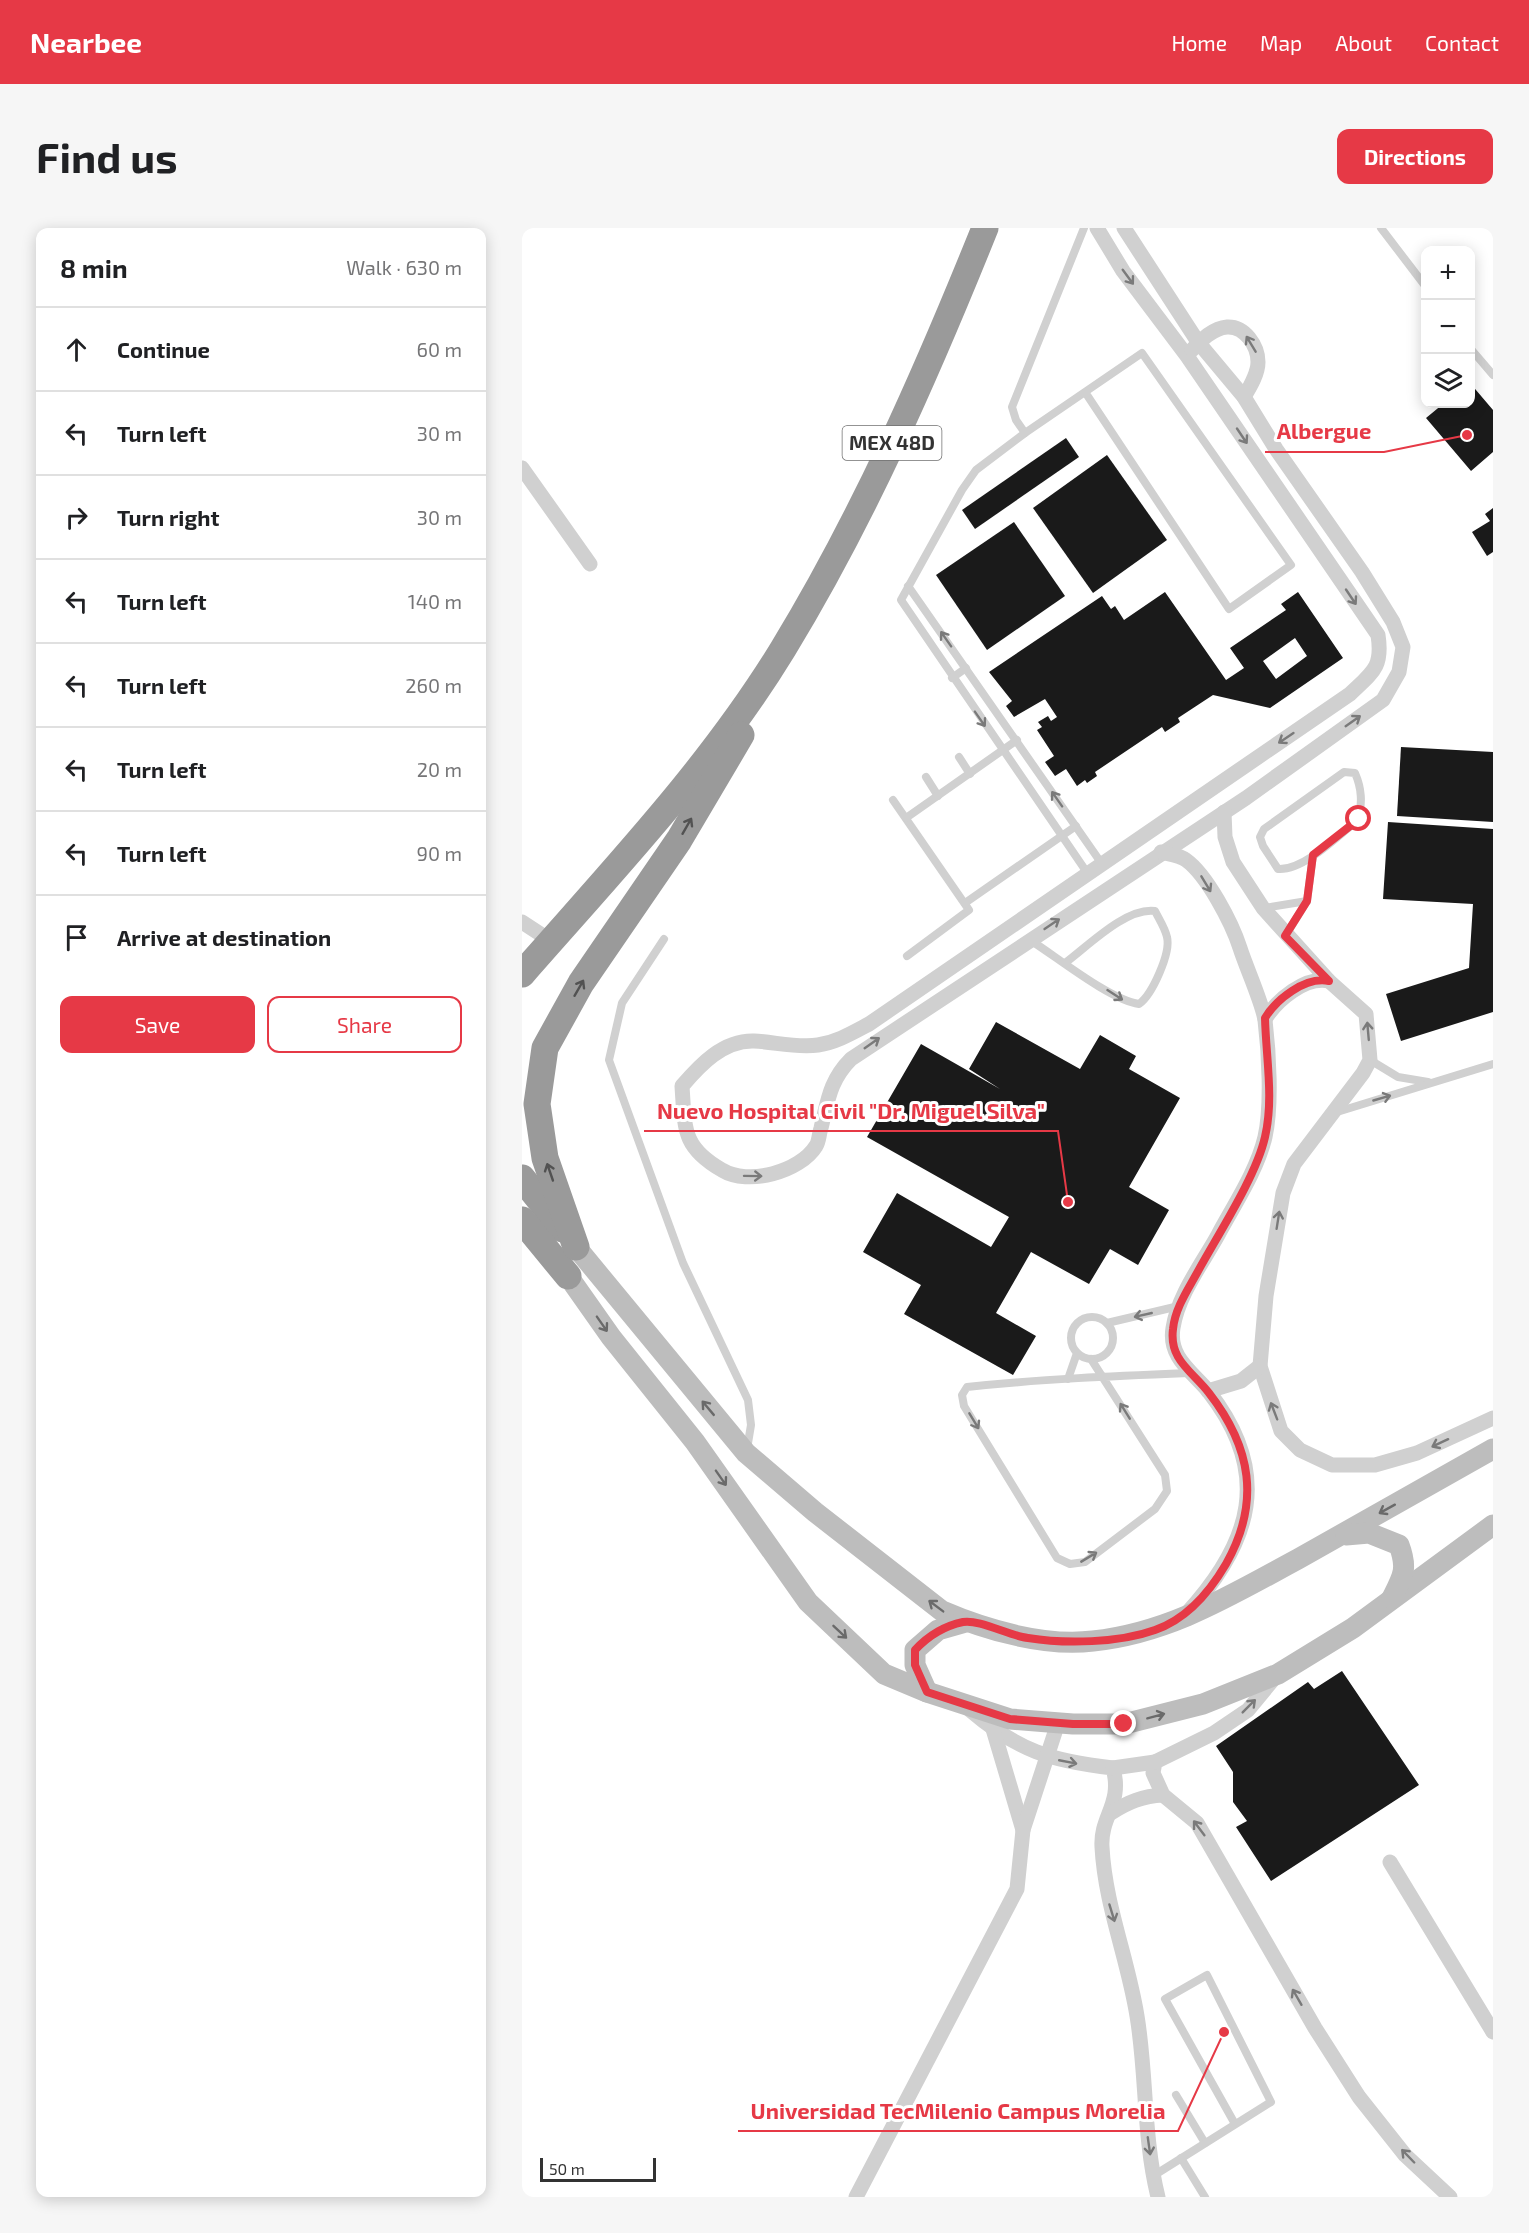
<!DOCTYPE html>
<html lang="en">
<head>
<meta charset="utf-8">
<style>
  body { margin:0; font-family:"Exo 2",sans-serif; background:#f6f6f6; color:#202124 }
  .controls { position:absolute; right:18px; top:18px; display:grid; overflow:hidden; border-radius:12px; box-shadow:0 3px 15px #0003 }
  .controls button { width:54px; height:54px; display:grid; place-items:center; padding:0; border:0; border-bottom:2px solid #e0e0e0; background:#fff; color:#202124; font:30px sans-serif }
  .scale { position:absolute; left:18px; bottom:15px; width:116px; box-sizing:border-box; padding-left:6px; border:3px solid #333; border-top:0; font-size:16px; line-height:21px; white-space:nowrap; color:#333; -webkit-text-stroke:4px #fff; paint-order:stroke }
  .stop { position:absolute; width:18px; height:18px; margin:-14px; border:4px solid #e63946; border-radius:50%; background:#fff }
  .stop.end { background:#e63946; border-color:#fff; box-shadow:0 2px 6px #0008 }
  .list { margin:0; padding:0; list-style:none }
  h2 { display:flex; justify-content:space-between; align-items:center; height:78px; margin:0; padding:0 24px; font-size:26px }
  h2 small { font-size:20px; font-weight:400; color:#757577 }
  .list li { display:grid; grid-template-columns:39px 1fr auto; gap:18px; align-items:center; box-sizing:border-box; height:84px; padding:0 24px; border-top:2px solid #e0e0e0 }
  .list b { display:block; font-size:22px; white-space:nowrap }
  .list em { font-size:20px; font-style:normal; color:#757577 }
  .actions { display:flex; gap:12px; padding:18px 24px }
  .actions a { flex:1; padding:14px 0; border:2px solid #e63946; border-radius:12px; text-align:center; font-size:21px; color:#e63946 }
  .actions .main { background:#e63946; color:#fff }
  .icon { flex:none; width:33px; height:33px; fill:none; stroke:currentColor; stroke-width:2; stroke-linecap:round; stroke-linejoin:round }
  .map { position:relative; flex:none; width:971px; height:1969px; overflow:hidden; border-radius:12px }
  header { display:flex; align-items:center; gap:36px; box-sizing:border-box; height:84px; padding:0 30px; background:#e63946; color:#fff }
  header strong { font-size:28px }
  nav { display:flex; gap:33px; margin-inline-start:auto; font-size:21px }
  .intro { display:flex; align-items:center; justify-content:space-between; box-sizing:border-box; height:144px; padding:0 36px }
  h1 { margin:0; font-size:42px }
  .button { padding:15px 27px; border-radius:12px; background:#e63946; color:#fff; font-size:21px; font-weight:700 }
  main { display:flex; gap:36px; padding:0 36px }
  aside { flex:1; background:#fff; border-radius:12px; box-shadow:0 3px 15px #0003 }
  .map>svg:first-child { display:block }
  .building { fill:#1a1a1a; fill-rule:evenodd }
  .lines { fill:none; stroke-linecap:round; stroke-linejoin:round }
  .lane { stroke:#d0d0d0; stroke-width:8 }
  .street { stroke:#d0d0d0; stroke-width:15 }
  .secondary { stroke:#bdbdbd; stroke-width:21 }
  .highway { stroke:#9a9a9a; stroke-width:27 }
  .oneway { stroke:#7a7a7a }
  .oneway2 { stroke:#525252 }
  .oneway3 { stroke:#6a6a6a }
  .route { stroke:#e63946; stroke-width:8 }
  .labels { text-anchor:middle; stroke-width:6; stroke-linejoin:round; paint-order:stroke }
  .shield { fill:#fff; stroke:#707070; stroke-width:1.5 }
  .shield-label { font-size:20px; font-weight:bold; fill:#333 }
  .leader { fill:none; stroke:#e63946; stroke-width:2 }
  .callout-dot { fill:#e63946; stroke:#fff; stroke-width:2 }
  .callout-label { font-size:22px; text-anchor:middle; font-weight:bold; fill:#e63946; stroke:#fff; stroke-width:6; stroke-linejoin:round; paint-order:stroke }
</style>
</head>
<body>
<header>
<strong>Nearbee</strong>
<nav><a>Home</a><a>Map</a><a>About</a><a>Contact</a></nav>
</header>
<div class="intro"><h1>Find us</h1><a class="button">Directions</a></div>
<main>
<aside>
<h2>8 min<small>Walk · 630 m</small></h2>
<ul class="list">
<li><svg class="icon" aria-label="ahead" viewBox="0 0 24 24"><path d="M12 20V5M6 11l6-6 6 6"/></svg><div><b>Continue</b></div><em>60 m</em></li>
<li><svg class="icon" aria-label="left" viewBox="0 0 24 24"><path d="M17 20v-9H6M10 6l-5 5 5 5"/></svg><div><b>Turn left</b></div><em>30 m</em></li>
<li><svg class="icon" aria-label="right" viewBox="0 0 24 24"><path d="M7 20v-9h11M14 6l5 5-5 5"/></svg><div><b>Turn right</b></div><em>30 m</em></li>
<li><svg class="icon" aria-label="left" viewBox="0 0 24 24"><path d="M17 20v-9H6M10 6l-5 5 5 5"/></svg><div><b>Turn left</b></div><em>140 m</em></li>
<li><svg class="icon" aria-label="left" viewBox="0 0 24 24"><path d="M17 20v-9H6M10 6l-5 5 5 5"/></svg><div><b>Turn left</b></div><em>260 m</em></li>
<li><svg class="icon" aria-label="left" viewBox="0 0 24 24"><path d="M17 20v-9H6M10 6l-5 5 5 5"/></svg><div><b>Turn left</b></div><em>20 m</em></li>
<li><svg class="icon" aria-label="left" viewBox="0 0 24 24"><path d="M17 20v-9H6M10 6l-5 5 5 5"/></svg><div><b>Turn left</b></div><em>90 m</em></li>
<li><svg class="icon" aria-label="arrive" viewBox="0 0 24 24"><path d="M6 21V4h12l-3 4 3 4H6"/></svg><div><b>Arrive at destination</b></div></li>
</ul>
<div class="actions"><a class="main">Save</a><a>Share</a></div>
</aside>
<div class="map">
<svg width="971" height="1969" viewBox="0 0 971 1969">
  <rect width="100%" height="100%" fill="#fff"/>
  <g class="building">
    <path d="M948,155L971,182V224L949,243L904,190L921,176H948Z"/>
    <path d="M544,210L557,229L453,301L440,282Z"/>
    <path d="M585,227L645,312L571,365L511,280Z"/>
    <path d="M971,280V324L965,328L950,304L968,293L963,286Z"/>
    <path d="M492,294L543,368L465,422L414,347Z"/>
    <path d="M643,364L704,452L722,440L708,420L764,382L759,376L776,364L821,430L748,480L691,467L656,490L658,494L643,504L640,499L573,544L575,548L565,555L563,552L555,558L544,541L533,548L523,534L532,528L515,502L520,499L516,494L526,488L529,493L535,489L523,471L492,489L484,478L490,473L467,444L580,368L589,381L593,378L602,392ZM773,410L785,428L754,451L741,433Z"/>
    <path d="M879,519L971,524V594L875,588Z"/>
    <path d="M866,594L971,601V784L879,813L864,766L947,740L951,676L861,671Z"/>
    <path d="M474,794L558,841L578,807L614,828L607,841L658,870L607,959L647,982L616,1037L588,1021L567,1056L509,1024L474,1085L514,1108L491,1147L382,1086L399,1057L341,1024L375,965L469,1019L487,989L345,909L399,816L478,861L447,841Z"/>
    <path d="M820,1443L897,1557L749,1653L714,1599L725,1593L711,1574V1544L694,1518L786,1454L792,1461Z"/>
  </g>
  <g class="lines">
    <g class="lane">
      <path d="M562,0L490,179L494,192L503,205L454,242L440,262L379,372L566,646"/>
      <path d="M859,0L904,59"/>
      <path d="M948,120L971,147"/>
      <path d="M503,205L620,125L769,337L707,381L563,164"/>
      <path d="M386,358L580,636"/>
      <path d="M430,450L444,440"/>
      <path d="M437,529L448,546"/>
      <path d="M822,544L833,545C840,561 840,574 837,591C818,606 782,643 756,641L741,618L738,609L742,601Z"/>
      <path d="M404,549L416,568"/>
      <path d="M371,572L447,682L385,728"/>
      <path d="M384,590L495,512"/>
      <path d="M443,675L554,598"/>
      <path d="M742,680L785,673"/>
      <path d="M764,707L785,673L791,627"/>
      <path d="M142,711L100,775L87,832L161,1035L226,1172L229,1197L225,1221"/>
      <path d="M508,712C535,729 588,772 617,776C630,767 649,725 645,709C643,700 637,691 633,683C604,679 566,718 543,735"/>
      <path d="M848,832L876,849L906,854"/>
      <path d="M815,884L971,836"/>
      <circle cx="570" cy="1110" r="21"/>
      <path d="M585,1095L657,1078"/>
      <path d="M569,1131L643,1247L645,1263L633,1281L563,1334L548,1336L535,1330L442,1178L440,1167L445,1159C519,1151 593,1148 667,1145"/>
      <path d="M546,1151L555,1125"/>
      <path d="M654,1867L683,1915"/>
      <path d="M659,1930L683,1969"/>
      <path d="M631,1948L749,1874L685,1747L643,1771L713,1896"/>
    </g>
    <g class="street">
      <path d="M575,0L601,43L665,128L856,407C861,439 851,444 828,466L347,796C330,805 315,814 296,817C274,820 253,814 232,813C201,812 178,837 160,858C163,901 160,919 200,942C226,958 278,944 294,918C297,914 297,906 299,900C306,872 308,852 329,831L724,570L861,472L877,444L881,419L871,394L840,344L754,221L722,169L676,114L602,0"/>
      <path d="M670,122C678,112 692,100 705,99C723,98 736,118 736,134C736,146 728,159 722,169"/>
      <path d="M0,240L68,336"/>
      <path d="M702,584L703,609L711,634L741,680L807,753L844,786L848,832L841,845L772,936L761,965L744,1068L738,1138L759,1203L778,1222L810,1237H853L895,1225L971,1190"/>
      <path d="M639,624C646,626 658,627 664,632C685,647 710,695 718,720C724,739 740,774 743,792C747,825 750,878 743,909C735,943 712,977 696,1007C680,1036 656,1067 651,1100C646,1130 671,1144 687,1164C750,1245 730,1314 665,1385"/>
      <path d="M0,694L29,713"/>
      <path d="M743,791C755,772 783,748 807,753"/>
      <path d="M686,1163L719,1153L738,1138"/>
      <path d="M754,1448L726,1482L692,1505L633,1534L631,1545L641,1567L675,1595L793,1800L837,1869L883,1927L928,1969"/>
      <path d="M448,1482C496,1523 529,1533 591,1540C601,1576 578,1588 580,1619C583,1677 606,1731 615,1788C625,1848 621,1909 636,1969"/>
      <path d="M471,1501L501,1602"/>
      <path d="M591,1540L633,1534"/>
      <path d="M589,1585C606,1574 621,1568 641,1567"/>
      <path d="M868,1634L971,1804"/>
      <path d="M334,1969L495,1661L501,1602L536,1495"/>
    </g>
    <g class="secondary">
      <path d="M54,1019L224,1225L293,1284L420,1383C464,1402 523,1419 571,1413C648,1405 709,1367 776,1331C841,1295 906,1258 971,1221"/>
      <path d="M46,1048L89,1109L173,1214L286,1374L362,1446L405,1464L488,1491L551,1496H602L681,1476L756,1446L831,1400L971,1297"/>
      <path d="M824,1307L847,1305L877,1317C886,1341 881,1348 870,1370"/>
      <path d="M405,1464L393,1437V1422L416,1402L444,1394"/>
    </g>
    <g class="highway">
      <path d="M0,746C91,642 189,539 261,421C342,288 405,144 463,0"/>
      <path d="M0,950L41,1001"/>
      <path d="M0,992L46,1048"/>
      <path d="M54,1019L23,930L15,876L23,820L59,755L157,612L219,507"/>
    </g>
  </g>
  <defs><path id="oneway-shaft" d="M-6 0H5M1.5-3L5.5 0L1.5 3" fill="none" stroke-width="1.6" stroke-linecap="round" stroke-linejoin="round" transform="scale(1.5)"/></defs>
  <g class="oneway">
    <use href="#oneway-shaft" transform="translate(606 49) rotate(54)"/>
    <use href="#oneway-shaft" transform="translate(729 116) rotate(-121)"/>
    <use href="#oneway-shaft" transform="translate(720 208) rotate(56)"/>
    <use href="#oneway-shaft" transform="translate(829 369) rotate(56)"/>
    <use href="#oneway-shaft" transform="translate(424 411) rotate(-125)"/>
    <use href="#oneway-shaft" transform="translate(458 491) rotate(55)"/>
    <use href="#oneway-shaft" transform="translate(831 493) rotate(-35)"/>
    <use href="#oneway-shaft" transform="translate(764 510) rotate(146)"/>
    <use href="#oneway-shaft" transform="translate(535 571) rotate(-125)"/>
    <use href="#oneway-shaft" transform="translate(684 656) rotate(59)"/>
    <use href="#oneway-shaft" transform="translate(530 696) rotate(-34)"/>
    <use href="#oneway-shaft" transform="translate(593 767) rotate(33)"/>
    <use href="#oneway-shaft" transform="translate(846 803) rotate(-95)"/>
    <use href="#oneway-shaft" transform="translate(350 815) rotate(-35)"/>
    <use href="#oneway-shaft" transform="translate(860 870) rotate(-16)"/>
    <use href="#oneway-shaft" transform="translate(231 948) rotate(1)"/>
    <use href="#oneway-shaft" transform="translate(756 992) rotate(-81)"/>
    <use href="#oneway-shaft" transform="translate(621 1087) rotate(167)"/>
    <use href="#oneway-shaft" transform="translate(603 1183) rotate(-122)"/>
    <use href="#oneway-shaft" transform="translate(752 1183) rotate(-111)"/>
    <use href="#oneway-shaft" transform="translate(452 1193) rotate(59)"/>
    <use href="#oneway-shaft" transform="translate(918 1215) rotate(155)"/>
    <use href="#oneway-shaft" transform="translate(567 1329) rotate(-31)"/>
    <use href="#oneway-shaft" transform="translate(727 1478) rotate(-45)"/>
    <use href="#oneway-shaft" transform="translate(546 1534) rotate(11)"/>
    <use href="#oneway-shaft" transform="translate(677 1600) rotate(-127)"/>
    <use href="#oneway-shaft" transform="translate(590 1685) rotate(73)"/>
    <use href="#oneway-shaft" transform="translate(775 1769) rotate(-120)"/>
    <use href="#oneway-shaft" transform="translate(627 1918) rotate(82)"/>
    <use href="#oneway-shaft" transform="translate(886 1928) rotate(-134)"/>
  </g>
  <g class="oneway2">
    <use href="#oneway-shaft" transform="translate(165 598) rotate(-60)"/>
    <use href="#oneway-shaft" transform="translate(57 760) rotate(-60)"/>
    <use href="#oneway-shaft" transform="translate(28 944) rotate(-109)"/>
  </g>
  <g class="oneway3">
    <use href="#oneway-shaft" transform="translate(80 1096) rotate(55)"/>
    <use href="#oneway-shaft" transform="translate(186 1180) rotate(-130)"/>
    <use href="#oneway-shaft" transform="translate(199 1250) rotate(55)"/>
    <use href="#oneway-shaft" transform="translate(865 1281) rotate(151)"/>
    <use href="#oneway-shaft" transform="translate(414 1378) rotate(-143)"/>
    <use href="#oneway-shaft" transform="translate(318 1404) rotate(43)"/>
    <use href="#oneway-shaft" transform="translate(634 1488) rotate(-15)"/>
  </g>
  <g class="lines">
    <path class="route" d="M602,1496H551L488,1491L405,1464L393,1437V1422C406,1408 422,1398 441,1394C457,1391 488,1408 506,1410C543,1416 597,1415 633,1402C665,1391 687,1365 704,1336C739,1274 729,1219 687,1165C670,1143 647,1132 651,1101C653,1081 665,1063 675,1045C695,1008 734,949 743,909C752,870 744,830 743,790C754,772 783,748 807,753L763,708L785,673L791,627L837,591"/>
  </g>
  <g class="labels">
    <rect class="shield" x="320.5" y="198" width="99" height="34" rx="4.5"/>
    <g class="shield-label">
      <text x="370" y="222">MEX 48D</text>
    </g>
  </g>
  <path class="leader" d="M945 207L862 224H743M546 974L536 903H122M702 1804L656 1903H216"/>
  <g class="callout-dot">
    <circle cx="945" cy="207" r="6"/>
    <circle cx="546" cy="974" r="6"/>
    <circle cx="702" cy="1804" r="6"/>
  </g>
  <g class="callout-label">
    <text x="802" y="211">Albergue</text>
    <text x="329" y="891">Nuevo Hospital Civil "Dr. Miguel Silva"</text>
    <text x="436" y="1891">Universidad TecMilenio Campus Morelia</text>
  </g>
</svg>
<div class="controls">
<button>+</button>
<button>−</button>
<button><svg class="icon" aria-label="layers" viewBox="0 0 24 24"><path d="M12 4l9 5-9 5-9-5zM3 14l9 5 9-5"/></svg></button>
</div>
<div class="scale">50 m</div>
<div class="stop" style="left:837px;top:591px"></div>
<div class="stop end" style="left:602px;top:1496px"></div>
</div>
</main>
</body>
</html>
